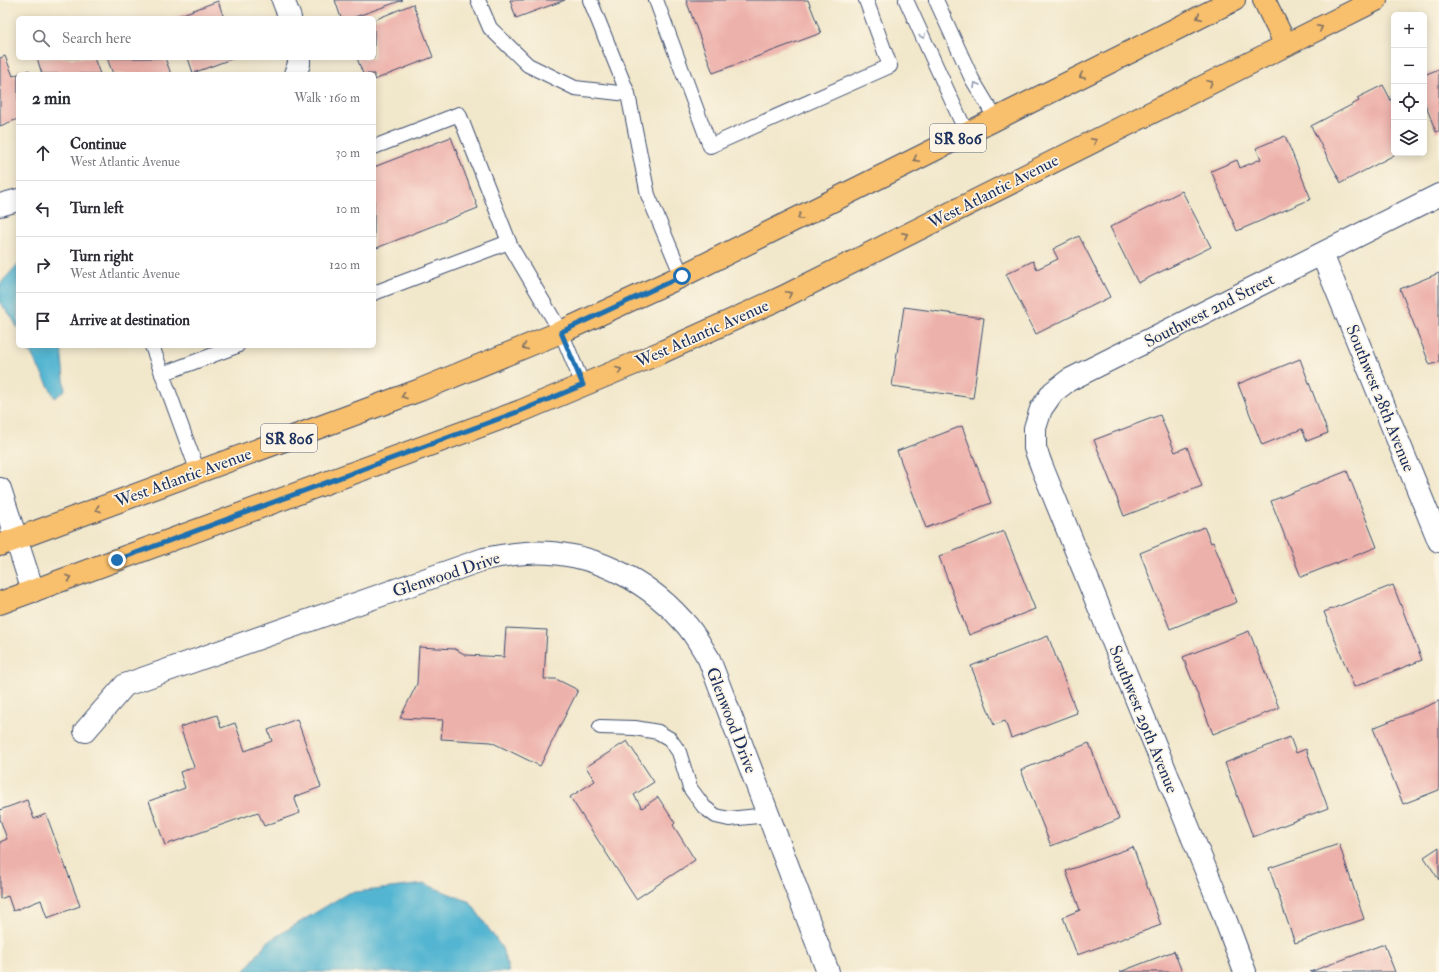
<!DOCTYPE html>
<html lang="en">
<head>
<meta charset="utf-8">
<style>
  body { margin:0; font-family:"IM FELL Double Pica",serif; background:#f2f2f3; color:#2b2b33 }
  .controls { position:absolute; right:12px; top:12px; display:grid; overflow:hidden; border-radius:6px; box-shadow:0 2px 10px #0003 }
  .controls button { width:36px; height:36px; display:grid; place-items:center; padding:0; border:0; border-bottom:1px solid #e1e1e2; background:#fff; color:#2b2b33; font:20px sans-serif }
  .stop { position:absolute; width:12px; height:12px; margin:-9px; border:3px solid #1f6fb2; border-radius:50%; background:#fff }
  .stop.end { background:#1f6fb2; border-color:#fff; box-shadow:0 1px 4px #0008 }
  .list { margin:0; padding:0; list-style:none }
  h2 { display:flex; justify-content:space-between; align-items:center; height:52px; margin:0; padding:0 16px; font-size:17px }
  h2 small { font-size:13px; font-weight:400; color:#7c7c81 }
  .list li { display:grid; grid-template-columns:26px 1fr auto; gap:12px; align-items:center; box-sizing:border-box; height:56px; padding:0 16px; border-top:1px solid #e1e1e2 }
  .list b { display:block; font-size:15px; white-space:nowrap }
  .list p { margin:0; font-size:13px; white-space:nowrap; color:#7c7c81 }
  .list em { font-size:13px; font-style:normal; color:#7c7c81 }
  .icon { flex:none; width:22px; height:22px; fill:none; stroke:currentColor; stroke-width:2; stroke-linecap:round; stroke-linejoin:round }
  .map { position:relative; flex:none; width:1439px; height:972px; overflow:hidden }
  .search { position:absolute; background:#fff; box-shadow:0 2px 10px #0003; left:16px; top:16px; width:360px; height:44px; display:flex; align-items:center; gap:10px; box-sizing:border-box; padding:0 14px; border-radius:6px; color:#7c7c81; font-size:15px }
  .panel { position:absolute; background:#fff; box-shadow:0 2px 10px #0003; left:16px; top:72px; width:360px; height:276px; border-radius:6px }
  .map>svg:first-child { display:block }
  .water { fill:#52b5d1; stroke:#367298 }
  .building { fill:#edb1ab }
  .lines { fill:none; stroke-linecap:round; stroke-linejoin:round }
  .lane-casing { stroke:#3b4b6e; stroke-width:16 }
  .street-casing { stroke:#3b4b6e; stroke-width:24 }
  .primary-casing { stroke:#3b4b6e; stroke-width:24 }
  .lane { stroke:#fff; stroke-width:14 }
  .street { stroke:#fff; stroke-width:22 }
  .primary { stroke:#f8bf6c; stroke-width:22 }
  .oneway { stroke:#7e7064 }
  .oneway2 { stroke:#8d97ae }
  .route { stroke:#1f6fb2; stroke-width:5 }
  .labels { text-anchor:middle; stroke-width:3.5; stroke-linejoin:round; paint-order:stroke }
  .shield { fill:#fcf5e5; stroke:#5e6a86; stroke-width:1 }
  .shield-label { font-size:16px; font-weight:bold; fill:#1b2f5e }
  .street-label { font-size:17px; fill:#1b2f5e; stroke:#fcf5e5 }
</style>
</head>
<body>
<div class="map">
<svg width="1439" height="972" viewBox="0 0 1439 972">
  <rect width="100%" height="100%" fill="#fcf5e5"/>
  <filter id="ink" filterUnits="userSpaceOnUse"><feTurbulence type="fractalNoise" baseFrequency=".025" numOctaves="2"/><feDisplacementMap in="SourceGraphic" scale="8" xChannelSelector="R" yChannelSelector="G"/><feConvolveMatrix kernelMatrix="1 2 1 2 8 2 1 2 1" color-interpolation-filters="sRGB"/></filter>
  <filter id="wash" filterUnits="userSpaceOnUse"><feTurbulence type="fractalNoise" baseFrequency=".012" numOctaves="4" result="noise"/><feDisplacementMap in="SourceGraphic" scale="16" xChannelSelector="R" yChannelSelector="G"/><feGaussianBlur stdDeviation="0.9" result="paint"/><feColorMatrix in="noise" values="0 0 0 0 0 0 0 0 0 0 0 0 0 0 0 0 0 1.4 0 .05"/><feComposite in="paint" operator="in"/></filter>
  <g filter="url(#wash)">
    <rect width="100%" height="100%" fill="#f1e7cb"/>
    <g class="water">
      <path d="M18,264V329L11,316L0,303V284Z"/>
      <path d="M27,346H61L65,390L55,398Z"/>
      <path d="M425,884L470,902L502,948L509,972H244L267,942L348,893Z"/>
    </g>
    <g id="blocks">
      <g class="building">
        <path d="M335,0H403L352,18H341Z"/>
        <path d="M510,0H565L516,18Z"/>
        <path d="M686,0H808L821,33L713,73Z"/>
        <path d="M218,1L224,18H172Z"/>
        <path d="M413,4L433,57L374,80V74H363L357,58H374V20Z"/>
        <path d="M5,56L13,76L29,70L31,74H18V119L0,126V58Z"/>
        <path d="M37,58H94L100,74H42Z"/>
        <path d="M107,58H165L171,74H113Z"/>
        <path d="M188,58H234L193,73Z"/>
        <path d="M1439,69V131L1436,132L1424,101V75Z"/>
        <path d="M1383,85L1394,106V153H1398L1341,183L1311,126L1359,101L1357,98Z"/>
        <path d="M1285,136L1311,199L1237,231L1211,171L1237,160L1240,168L1261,159L1256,148Z"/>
        <path d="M451,137L478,208L374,249V167Z"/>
        <path d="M1182,191L1211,247L1138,283L1110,227Z"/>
        <path d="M1079,236L1110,297L1036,334L1006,274L1033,261L1037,269L1058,259L1053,249Z"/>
        <path d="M1439,273V362L1430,365L1400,289Z"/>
        <path d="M904,307L984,318L973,398L892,386Z"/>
        <path d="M1300,359L1328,433L1307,441L1302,429L1262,445L1238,384Z"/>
        <path d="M1160,415L1175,452L1187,447L1202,486L1124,516L1094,440Z"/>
        <path d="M962,426L991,503L926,528L897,451Z"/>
        <path d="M1347,471L1377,547L1301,577L1271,501Z"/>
        <path d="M1204,527L1211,543L1213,542L1237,602L1170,629L1140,553Z"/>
        <path d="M1004,531L1035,609L969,635L939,557Z"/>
        <path d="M1393,585L1422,660L1354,687L1324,612Z"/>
        <path d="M506,628L547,630L544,679H556L578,690L540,766L491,742L441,739L443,720L400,718L417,684L419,647L455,649L466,655L504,657Z"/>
        <path d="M1249,631L1279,708L1213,734L1183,657Z"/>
        <path d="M1048,636L1077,713L1011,738L1005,721L994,725L971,666Z"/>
        <path d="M1439,701V790L1403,804L1373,728Z"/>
        <path d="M217,715L221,728L235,723L245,751L272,741L268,730L297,719L321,787L294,797L300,813L264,826L258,812L165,845L149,801L185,788L180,772L194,767L180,727Z"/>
        <path d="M1290,737L1296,753L1306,749L1328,808L1253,837L1225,763Z"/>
        <path d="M627,741L654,782L634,795L642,808L658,797L675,823L673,825L695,860L636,899L570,797L595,781L586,767Z"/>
        <path d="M1089,743L1119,819L1051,846L1021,770Z"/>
        <path d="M27,800L34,819L46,814L80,906L47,918L41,900L13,911L8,896L0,899V842L7,839L0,819V810Z"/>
        <path d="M1339,844L1364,919L1295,943L1269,868Z"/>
        <path d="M1133,847L1161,925L1077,955L1063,917L1080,910L1066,871Z"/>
        <path d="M1439,847V880L1424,857Z"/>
        <path d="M1384,944L1395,972H1310Z"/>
        <path d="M1174,951L1182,972H1120Z"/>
      </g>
    </g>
  </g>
  <g filter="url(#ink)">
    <use href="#blocks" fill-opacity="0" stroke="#3b4b6e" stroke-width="1"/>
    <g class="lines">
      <defs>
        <g id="lane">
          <path d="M478,0L490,28L528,65L575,88L628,94"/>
          <path d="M590,0L628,94L648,195L682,276"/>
          <path d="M656,0L710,146L890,66L866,0"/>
          <path d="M906,0L967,134"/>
          <path d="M936,0L972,79L996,119"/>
          <path d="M374,147L459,114L511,247L561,332L583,385"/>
          <path d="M374,293L509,242"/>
          <path d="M152,346L198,472"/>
          <path d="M162,374L237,346"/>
          <path d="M600,727L635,728L658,732L670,739L679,752L690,788L704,807L716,816L729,819L768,815"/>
        </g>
        <g id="street">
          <path d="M283,0L290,18"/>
          <path d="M295,74L299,64V58"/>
          <path d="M0,205L18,200"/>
          <path d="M1322,254L1439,541"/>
          <path d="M0,489L33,591"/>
          <path d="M85,731L125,685L484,559C498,556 512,554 526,553C586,549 644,577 683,621C694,632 701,646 709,659L828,972"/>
          <path d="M1245,972L1220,905L1042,467L1035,448V428L1041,409L1053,392L1069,380L1439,195"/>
        </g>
        <g id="primary">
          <path d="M1264,0L1286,45"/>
          <path d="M0,545L420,390L561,332L682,276L1234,0"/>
          <path d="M0,603L521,411L662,352L783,297L1376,0"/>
        </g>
      </defs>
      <use href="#lane" class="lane-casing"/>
      <use href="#street" class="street-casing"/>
      <use href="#primary" class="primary-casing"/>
      <use href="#lane" class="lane"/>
      <use href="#street" class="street"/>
      <use href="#primary" class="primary"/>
    </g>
    <defs><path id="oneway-chevron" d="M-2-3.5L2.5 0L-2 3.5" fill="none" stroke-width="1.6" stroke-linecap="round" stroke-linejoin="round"/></defs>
    <g class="oneway">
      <use href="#oneway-chevron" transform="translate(1199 17) rotate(153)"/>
      <use href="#oneway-chevron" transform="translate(1320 28) rotate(-27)"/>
      <use href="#oneway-chevron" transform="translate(1082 76) rotate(153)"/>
      <use href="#oneway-chevron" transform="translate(1210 83) rotate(-27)"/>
      <use href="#oneway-chevron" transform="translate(1094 141) rotate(-27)"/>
      <use href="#oneway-chevron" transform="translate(916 159) rotate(153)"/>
      <use href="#oneway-chevron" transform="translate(800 217) rotate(153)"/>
      <use href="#oneway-chevron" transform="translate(905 235) rotate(-27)"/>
      <use href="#oneway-chevron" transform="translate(789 294) rotate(-27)"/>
      <use href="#oneway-chevron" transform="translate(525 347) rotate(158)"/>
      <use href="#oneway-chevron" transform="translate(619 370) rotate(-22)"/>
      <use href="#oneway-chevron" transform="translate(404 396) rotate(160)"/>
      <use href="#oneway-chevron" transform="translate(98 509) rotate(160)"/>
      <use href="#oneway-chevron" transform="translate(69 578) rotate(-20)"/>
    </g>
    <g class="oneway2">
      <use href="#oneway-chevron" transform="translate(923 36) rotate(66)"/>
      <use href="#oneway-chevron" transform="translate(976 85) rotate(-121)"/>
    </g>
  </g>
  <g class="lines" filter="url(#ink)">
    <path class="route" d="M117,560L520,411L583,385L561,332L682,276"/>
  </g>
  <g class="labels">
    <g class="shield">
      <rect x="930" y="124" width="56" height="28" rx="3"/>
      <rect x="261" y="424" width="56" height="28" rx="3"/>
    </g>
    <g class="shield-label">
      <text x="958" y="144">SR 806</text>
      <text x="289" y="444">SR 806</text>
    </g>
    <g class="street-label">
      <text transform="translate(993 191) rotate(-27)" y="6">West Atlantic Avenue</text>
      <text transform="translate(1209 310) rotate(-27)" y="6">Southwest 2nd Street</text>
      <text transform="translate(702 333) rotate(-24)" y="6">West Atlantic Avenue</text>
      <text transform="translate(1381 398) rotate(68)" y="6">Southwest 28th Avenue</text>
      <text transform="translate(183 477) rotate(-20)" y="6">West Atlantic Avenue</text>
      <text transform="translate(446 574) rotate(-18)" y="6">Glenwood Drive</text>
      <text transform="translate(1144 719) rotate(68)" y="6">Southwest 29th Avenue</text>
      <text transform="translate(732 720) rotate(69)" y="6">Glenwood Drive</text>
    </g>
  </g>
</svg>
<div class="controls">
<button>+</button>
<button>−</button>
<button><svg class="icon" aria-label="locate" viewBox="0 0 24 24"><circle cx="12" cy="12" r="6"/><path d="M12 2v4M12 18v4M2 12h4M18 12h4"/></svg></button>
<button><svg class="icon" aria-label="layers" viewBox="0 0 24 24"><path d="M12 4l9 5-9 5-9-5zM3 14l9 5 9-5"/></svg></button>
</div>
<div class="stop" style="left:682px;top:276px"></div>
<div class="stop end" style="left:117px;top:560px"></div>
<div class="search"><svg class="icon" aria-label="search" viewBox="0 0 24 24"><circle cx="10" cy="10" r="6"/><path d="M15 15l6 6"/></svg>Search here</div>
<section class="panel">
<h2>2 min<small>Walk · 160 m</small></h2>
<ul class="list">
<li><svg class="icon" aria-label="ahead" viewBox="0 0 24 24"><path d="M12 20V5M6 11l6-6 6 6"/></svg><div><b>Continue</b><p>West Atlantic Avenue</p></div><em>30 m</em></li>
<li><svg class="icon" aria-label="left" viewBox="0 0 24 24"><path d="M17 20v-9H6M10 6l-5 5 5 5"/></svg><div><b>Turn left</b></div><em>10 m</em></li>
<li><svg class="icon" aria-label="right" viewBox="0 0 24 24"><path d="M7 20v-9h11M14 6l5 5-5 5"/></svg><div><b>Turn right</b><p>West Atlantic Avenue</p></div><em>120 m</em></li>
<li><svg class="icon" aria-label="arrive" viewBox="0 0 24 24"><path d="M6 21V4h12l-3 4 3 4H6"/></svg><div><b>Arrive at destination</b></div></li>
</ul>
</section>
</div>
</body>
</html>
